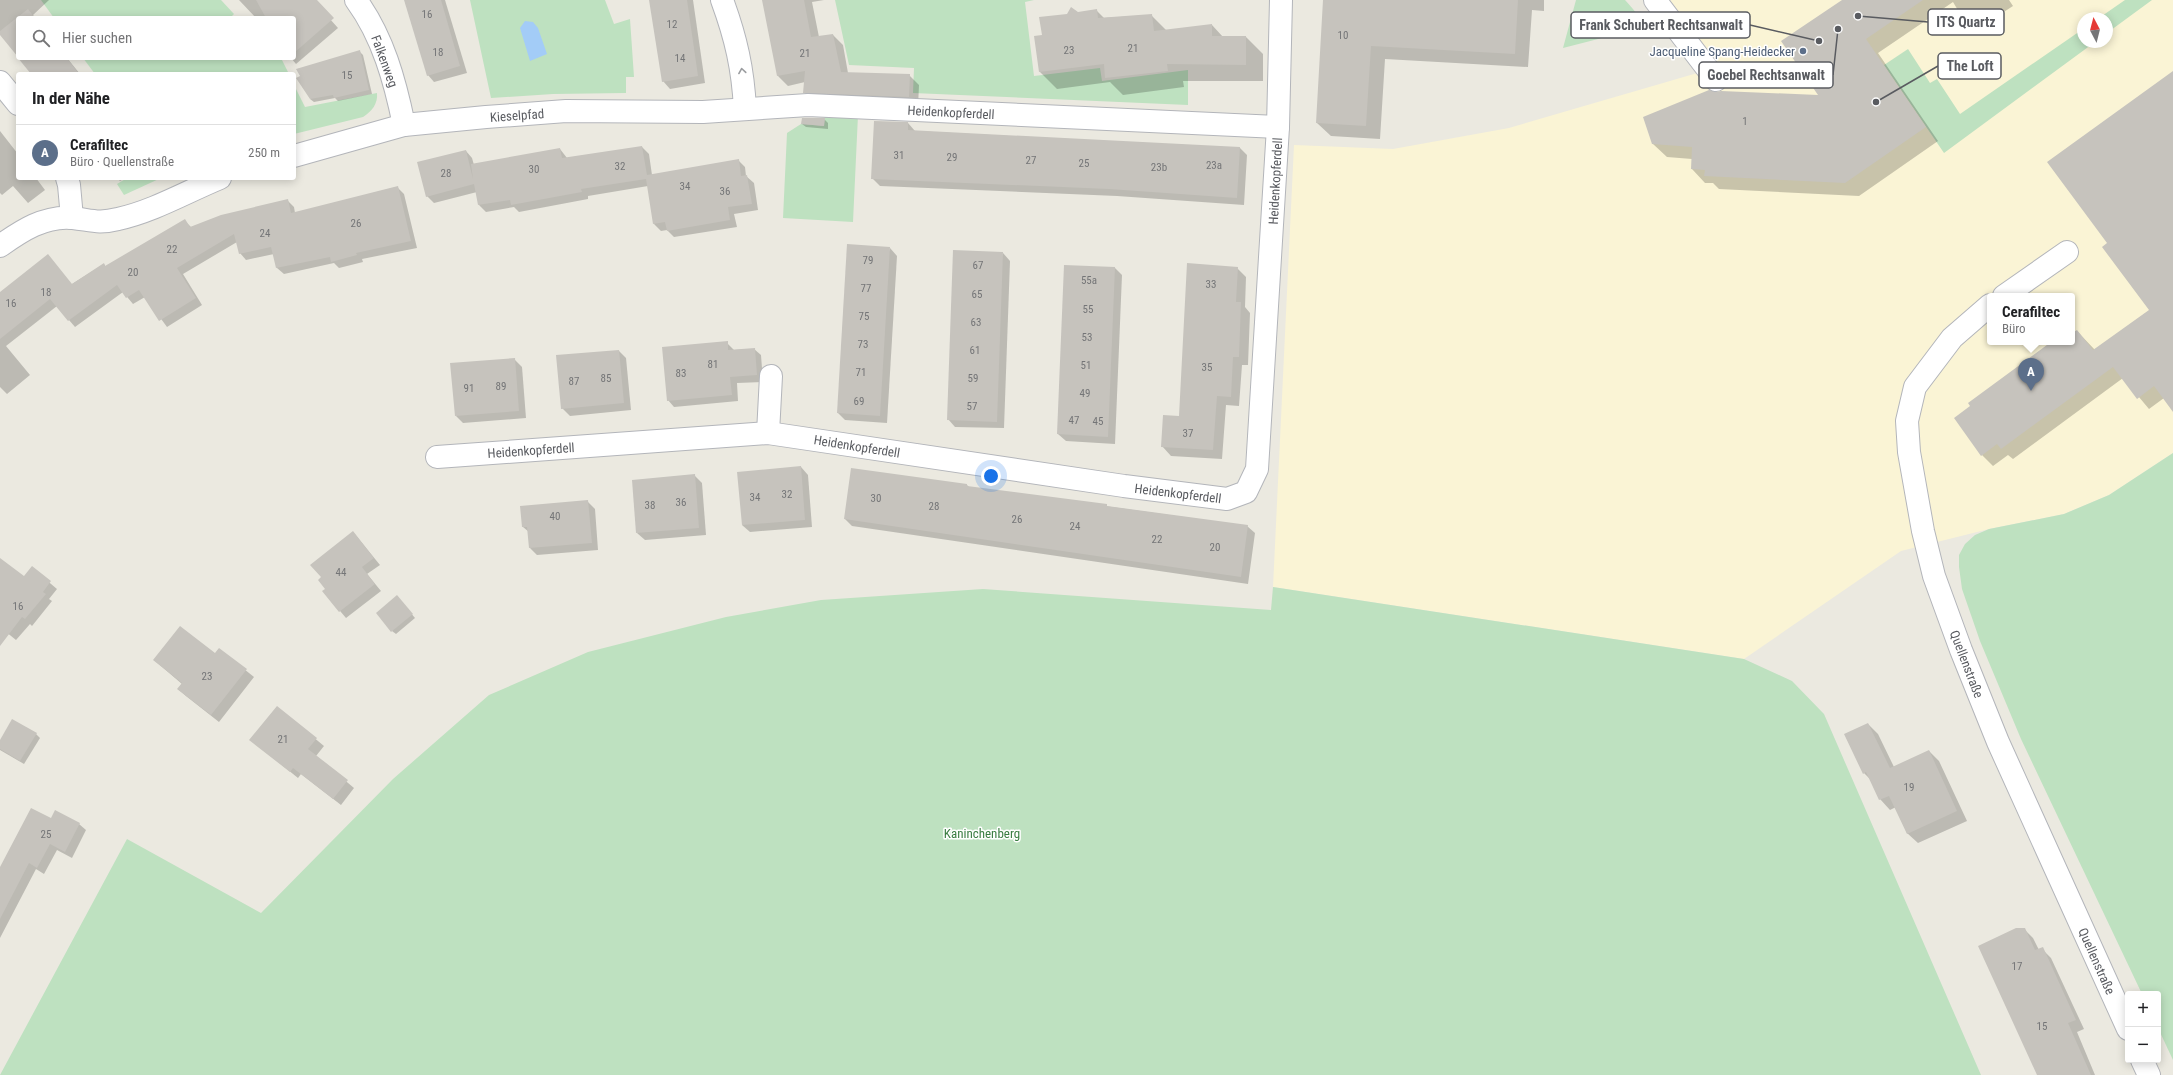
<!DOCTYPE html>
<html lang="de">
<head>
<meta charset="utf-8">
<style>
  body { margin:0; font-family:"Roboto Condensed",sans-serif; background:#f6f6f6; color:#202124 }
  .controls { position:absolute; right:12px; bottom:12px; display:grid; overflow:hidden; border-radius:4px; box-shadow:0 2px 10px #0003 }
  .controls button { width:36px; height:36px; display:grid; place-items:center; padding:0; border:0; border-bottom:1px solid #e0e0e0; background:#fff; color:#202124; font:20px sans-serif }
  .compass { position:absolute; left:2077px; top:12px; width:36px; height:36px; border-radius:50%; background:#fff; box-shadow:0 2px 10px #0003; rotate:353deg }
  .you { position:absolute; left:991px; top:476px; width:14px; height:14px; margin:-10px; border:3px solid #fff; border-radius:50%; background:#1a73e8; box-shadow:0 0 0 6px #1a73e833 }
  .badge { display:grid; place-items:center; width:26px; height:26px; border-radius:50%; background:#1a73e8; color:#fff; font-size:13px; font-weight:700 }
  .pin { position:absolute; translate:-50% -33px; filter:drop-shadow(0 1px 2px #0008) }
  .pin::after { content:''; position:absolute; top:21px; width:14px; height:12px; background:inherit; clip-path:polygon(0 0,100% 0,50% 100%) }
  .popup { position:absolute; left:1987px; top:293px; width:88px; height:52px; box-sizing:border-box; display:grid; place-content:center; border-radius:4px; background:#fff; filter:drop-shadow(0 1px 3px #0005); font-size:13px; white-space:nowrap; color:#757577 }
  .popup b { font-size:15px; color:#202124 }
  .popup::after { content:''; position:absolute; left:50%; top:100%; margin-left:-8px; border:8px solid transparent; border-top-color:#fff }
  .list { margin:0; padding:0; list-style:none }
  h2 { display:flex; justify-content:space-between; align-items:center; height:52px; margin:0; padding:0 16px; font-size:17px }
  h2 small { font-size:13px; font-weight:400; color:#757577 }
  .list li { display:grid; grid-template-columns:26px 1fr auto; gap:12px; align-items:center; box-sizing:border-box; height:56px; padding:0 16px; border-top:1px solid #e0e0e0 }
  .list b { display:block; font-size:15px; white-space:nowrap }
  .list p { margin:0; font-size:13px; white-space:nowrap; color:#757577 }
  .list em { font-size:13px; font-style:normal; color:#757577 }
  .icon { flex:none; width:22px; height:22px; fill:none; stroke:currentColor; stroke-width:2; stroke-linecap:round; stroke-linejoin:round }
  .map { position:relative; flex:none; width:2173px; height:1075px; overflow:hidden }
  .search { position:absolute; background:#fff; box-shadow:0 2px 10px #0003; left:16px; top:16px; width:280px; height:44px; display:flex; align-items:center; gap:10px; box-sizing:border-box; padding:0 14px; border-radius:4px; color:#757577; font-size:15px }
  .panel { position:absolute; background:#fff; box-shadow:0 2px 10px #0003; left:16px; top:72px; width:280px; height:108px; border-radius:4px }
  .map>svg:first-child { display:block }
  .commercial { fill:#faf4d5; fill-rule:evenodd }
  .green { fill:#bee1c0 }
  .water { fill:#a3ccf7 }
  .shadow { fill:#0003 }
  .building { fill:#c6c3bd }
  .lines { fill:none; stroke-linecap:round; stroke-linejoin:round }
  .minor-casing { stroke:#b3b5ba; stroke-width:24 }
  .minor { stroke:#fff; stroke-width:22 }
  .oneway { stroke:#9b9da0 }
  .service-dot { fill:#5c6f8a; stroke:#fff; stroke-width:1.5 }
  .labels { text-anchor:middle; stroke-width:3; stroke-linejoin:round; paint-order:stroke }
  .number-label { font-size:11px; fill:#747577 }
  .service-label { font-size:13px; fill:#4e5e75; stroke:#fff; text-anchor:end }
  .street-label { font-size:13px; fill:#595b60; stroke:#fff }
  .park-label { font-size:13px; fill:#3a7d42; stroke:#fff }
  .leader { fill:none; stroke:#595b60; stroke-width:1.5 }
  .callout-dot { fill:#595b60; stroke:#fff; stroke-width:1.5 }
  .callout { fill:#fff; stroke:#595b60; stroke-width:1.5 }
  .callout-label { font-size:14px; text-anchor:middle; font-weight:bold; fill:#595b60 }
</style>
</head>
<body>
<div class="map">
<svg width="2173" height="1075" viewBox="0 0 2173 1075">
  <rect width="100%" height="100%" fill="#ebe9e0"/>
  <path class="commercial" d="M1670,0H2173V453L2109,495L2064,514L1989,529L1901,551L1744,659L1273,587L1294,145L1393,149L1509,128L1718,67ZM2083,18H2107V42H2083ZM1990,296H2072V342H1990Z"/>
  <g class="green">
    <path d="M41,0H221L234,14L230,18H54Z"/>
    <path d="M470,0H605L614,24L630,19L634,77H626V93L553,94L491,98Z"/>
    <path d="M835,0H1034L1025,2L1034,76L1100,68L1102,81L1188,70V105L913,93L914,68L849,65Z"/>
    <path d="M1576,0H1625C1632,8 1642,17 1641,28L1563,48Z"/>
    <path d="M2125,0H2152L2107,33V18H2099Z"/>
    <path d="M2083,29V42H2095L1944,153L1884,65L1908,49L1930,83L1937,79L1960,114Z"/>
    <path d="M83,58H281L289,74H95Z"/>
    <path d="M294,85L305,107L377,93C378,104 372,111 363,117L294,134Z"/>
    <path d="M825,113L858,115L853,222L783,218L787,133L801,124L824,126Z"/>
    <path d="M127,178H161L124,195L117,184Z"/>
    <path d="M2173,453V1060L2158,1028V994H2142L2021,739L1980,641L1962,589L1959,567V555L1965,544L1975,535L1989,529L2064,514L2109,495Z"/>
    <path d="M1273,587L1744,659L1792,681L1824,714L1981,1075H0L127,839L261,913L393,779L489,695L588,652L726,617L821,600L983,589L1271,610Z"/>
  </g>
  <path class="water" d="M525,21L533,22L538,28L547,54L530,61L520,28Z"/>
  <g class="shadow">
    <path d="M0,0H49L33,15L35,18H18V56L0,33Z"/>
    <path d="M239,0H313L338,28L296,64L291,58H294V18H256Z"/>
    <path d="M406,0H445L467,73L434,82L428,75Z"/>
    <path d="M650,0H693L705,83L670,89L663,81Z"/>
    <path d="M763,0H824L812,2L819,37L833,35L843,45L848,73L909,75L919,85L918,107L814,102L804,92L805,82L788,86L778,76Z"/>
    <path d="M1324,0H1544V11L1532,10L1528,67L1385,59L1380,139L1331,136L1317,123Z"/>
    <path d="M1844,0H2009L2013,6L1976,30L1962,17L1953,2L1878,53L1938,141L1859,196L1719,189L1713,183H1705L1692,169V159L1667,157L1653,144L1717,93L1820,96Z"/>
    <path d="M1096,10L1104,18L1151,15L1167,31L1212,25L1223,37H1246L1263,54V81H1183L1184,87L1123,95L1110,82L1057,89L1040,72L1036,37L1043,36L1078,13Z"/>
    <path d="M359,51L363,55L372,94L338,101L335,98L314,102L310,99Z"/>
    <path d="M20,58H67L80,74H33Z"/>
    <path d="M2173,72V410L2164,398L2149,409L2123,378L2013,459L2008,455L1993,466L1982,455L2053,342H2072V335L2077,331L2095,350L2150,310L2109,244Z"/>
    <path d="M824,119L828,123V129L806,127L802,124Z"/>
    <path d="M908,123L915,131L1240,148L1247,155L1244,205L1117,196L880,186L872,178Z"/>
    <path d="M0,131L18,154V178H36L45,190L28,203L13,186L2,195L0,193Z"/>
    <path d="M642,147L649,154L652,175L738,160L745,167L746,176L754,183L758,210L734,214L737,227L674,237L667,230L661,231L654,224L648,186L588,196V199L519,212L514,207L486,212L479,205L477,192L434,203L427,196L466,151L472,158L474,165L560,149L567,158Z"/>
    <path d="M117,178H125L120,181Z"/>
    <path d="M397,187L404,194L417,248L362,259L363,262L339,268L334,263L284,274L277,268L274,254L246,260L240,253L237,242L183,274L202,305L167,327L145,297L133,304L123,292L75,327L57,306L6,346L30,375L7,394L0,387V293L72,284L104,264L106,267L185,221L192,228L287,200L294,207L295,213Z"/>
    <path d="M890,248L897,256L887,423L845,420L838,413Z"/>
    <path d="M1003,253L1010,261L1004,428L955,427L948,419Z"/>
    <path d="M1065,266L1115,268L1122,275L1115,444L1066,441L1058,434Z"/>
    <path d="M1237,268L1246,277L1245,307L1250,313L1248,365H1242L1239,406L1226,405L1222,459L1171,456L1162,446L1180,417Z"/>
    <path d="M727,343L734,350L754,349L761,355L763,382L737,383L738,401L674,407L668,400Z"/>
    <path d="M619,351L626,358L631,410L570,416L562,408Z"/>
    <path d="M514,359L522,367L526,418L463,423L456,416Z"/>
    <path d="M801,467L808,475L812,527L750,532L742,525Z"/>
    <path d="M694,475L702,483L706,535L645,540L637,533Z"/>
    <path d="M967,485L969,487L1247,526L1255,533L1248,584L852,526L845,519Z"/>
    <path d="M587,501L595,509L598,550L537,555L530,548L529,532L523,527Z"/>
    <path d="M353,532L380,565L367,574L381,591L346,618L324,592L327,589Z"/>
    <path d="M0,568L24,578L32,568L57,589L49,599L52,601L32,626L30,624L16,640L0,627Z"/>
    <path d="M400,600L415,618L396,634L392,631Z"/>
    <path d="M219,649L254,677L219,722L186,696L178,689L182,684L154,660L215,654Z"/>
    <path d="M277,707L324,746L316,756L354,788L341,805L301,774L298,778L251,740Z"/>
    <path d="M1868,724L1878,734L1894,767L1929,751L1939,761L1967,821L1918,843L1907,833L1896,807L1890,810L1880,799L1871,780L1864,773Z"/>
    <path d="M36,734L40,738L24,764L0,750V742Z"/>
    <path d="M52,820L79,824L86,830L72,858L57,850L44,874L36,869L0,938V869Z"/>
    <path d="M2024,929L2033,938L2039,950L2042,949L2051,958L2084,1029L2077,1032L2095,1075H2042Z"/>
  </g>
  <g class="building">
    <path d="M256,0H317L334,18L294,53V18H266Z"/>
    <path d="M404,0H441L460,66L427,76Z"/>
    <path d="M649,0H687L698,76L662,82Z"/>
    <path d="M762,0H804L811,37L833,34L841,72L910,74L909,97L803,93L805,71L777,76Z"/>
    <path d="M1323,0H1518L1515,54L1371,46L1366,126L1316,123Z"/>
    <path d="M1842,0H1923L1866,39L1926,127L1845,183L1704,176L1705,170L1691,169L1692,147L1652,144L1643,117L1709,90L1717,92L1721,91L1818,95L1781,41Z"/>
    <path d="M1071,7L1078,12L1097,9L1098,18L1152,14L1154,31L1212,24V36H1246V65L1167,64L1168,71L1105,78L1104,64L1039,72L1034,36L1042,35L1039,17L1067,14Z"/>
    <path d="M28,9L35,18H18V57L0,35V31Z"/>
    <path d="M360,50L369,90L334,98L333,95L310,99L296,78L300,76L296,69Z"/>
    <path d="M18,58H67L79,74H31Z"/>
    <path d="M2173,71V412L2154,386L2137,399L2113,367L2001,449L1997,444L1981,456L1954,418L1970,406L1968,403L2051,342H2072V333L2077,330L2093,350L2149,310L2102,247L2107,243L2047,162Z"/>
    <path d="M802,118H825L824,126L801,124Z"/>
    <path d="M874,121L908,122V130L1240,147L1237,198L1109,189L871,179Z"/>
    <path d="M642,146L647,175L739,159L741,176L747,175L752,204L728,207L730,220L667,231L665,222L653,224L646,179L581,189L582,192L511,205L510,200L478,205L474,184L426,197L417,162L466,150L473,179L471,164L560,148L562,158Z"/>
    <path d="M398,186L411,241L356,253L357,255L331,262L330,257L276,268L271,247L239,254L234,234L177,268L196,298L159,321L139,290L126,298L117,285L68,321L50,299L0,339V292L48,254L72,284L104,263L105,266L185,219L190,227L221,215L288,199L291,213Z"/>
    <path d="M847,244L890,247L880,416L837,413Z"/>
    <path d="M953,250L1003,252L997,422L947,420Z"/>
    <path d="M1187,263L1238,267L1236,302H1241L1239,357H1233L1231,397L1217,396L1213,450L1161,447L1163,415L1179,416Z"/>
    <path d="M1064,265L1115,267L1108,437L1057,434Z"/>
    <path d="M728,341V350L755,348L757,375L730,377L732,395L667,401L662,347Z"/>
    <path d="M619,350L624,403L561,409L556,355Z"/>
    <path d="M515,358L519,411L455,416L450,363Z"/>
    <path d="M801,466L805,520L742,525L737,472Z"/>
    <path d="M851,468L967,484V486L1107,504V506L1248,525L1241,577L844,519Z"/>
    <path d="M695,474L699,528L636,533L632,480Z"/>
    <path d="M588,500L592,543L529,548L527,527H522L520,506Z"/>
    <path d="M353,531L374,558L362,567L375,584L339,612L322,591L325,589L318,580L321,577L310,565Z"/>
    <path d="M0,558L24,576L32,566L51,581L43,592L46,594L25,619L22,617L0,646Z"/>
    <path d="M397,595L413,614L391,632L376,613Z"/>
    <path d="M180,626L215,653L219,648L247,669L211,715L177,689L182,683L153,660Z"/>
    <path d="M277,706L317,738L308,749L348,780L333,799L293,768L290,772L249,740Z"/>
    <path d="M12,719L37,733L20,761L0,749V740Z"/>
    <path d="M1868,723L1890,768L1929,750L1957,811L1907,834L1889,796L1879,800L1866,772L1863,774L1844,734Z"/>
    <path d="M31,808L51,818L55,810L80,823L65,852L50,844L37,868L29,863L0,919V867Z"/>
    <path d="M2016,928H2025L2035,950L2043,947L2076,1020L2068,1023L2091,1075H2037L1978,946Z"/>
  </g>
  <g class="lines">
    <defs>
      <g id="minor">
        <path d="M356,0C383,37 395,81 404,125"/>
        <path d="M722,0C736,38 743,69 745,109"/>
        <path d="M1655,0L1716,80"/>
        <path d="M0,82L18,104"/>
        <path d="M294,156L404,125L486,117L566,111L703,112L808,105L1278,127"/>
        <path d="M67,178L69,185L72,218"/>
        <path d="M0,246C21,231 45,215 73,218C91,220 98,224 118,219C154,211 186,192 220,178"/>
        <path d="M2004,296L2067,252"/>
        <path d="M1990,305L1952,338L1915,387L1907,421L1909,452L1923,531L1934,576L1961,650L1998,742L2128,1029"/>
        <path d="M768,433L771,376"/>
        <path d="M437,457L768,433L1124,486L1227,499L1246,492L1257,469L1278,127L1281,0"/>
        <path d="M2142,1060L2149,1075"/>
      </g>
    </defs>
    <use href="#minor" class="minor-casing"/>
    <use href="#minor" class="minor"/>
  </g>
  <defs><path id="oneway-chevron" d="M-2-3.5L2.5 0L-2 3.5" fill="none" stroke-width="1.6" stroke-linecap="round" stroke-linejoin="round"/></defs>
  <use class="oneway" href="#oneway-chevron" transform="translate(742 71) rotate(-99)"/>
  <circle class="service-dot" cx="1803" cy="51" r="4"/>
  <g class="labels">
    <g class="number-label">
      <text x="427" y="18">16</text>
      <text x="672" y="28">12</text>
      <text x="1343" y="39">10</text>
      <text x="1133" y="52">21</text>
      <text x="1069" y="54">23</text>
      <text x="438" y="56">18</text>
      <text x="805" y="57">21</text>
      <text x="680" y="62">14</text>
      <text x="347" y="79">15</text>
      <text x="1745" y="125">1</text>
      <text x="899" y="159">31</text>
      <text x="952" y="161">29</text>
      <text x="1031" y="164">27</text>
      <text x="1084" y="167">25</text>
      <text x="1214" y="169">23a</text>
      <text x="620" y="170">32</text>
      <text x="1159" y="171">23b</text>
      <text x="534" y="173">30</text>
      <text x="446" y="177">28</text>
      <text x="685" y="190">34</text>
      <text x="725" y="195">36</text>
      <text x="356" y="227">26</text>
      <text x="265" y="237">24</text>
      <text x="172" y="253">22</text>
      <text x="868" y="264">79</text>
      <text x="978" y="269">67</text>
      <text x="133" y="276">20</text>
      <text x="1089" y="284">55a</text>
      <text x="1211" y="288">33</text>
      <text x="866" y="292">77</text>
      <text x="46" y="296">18</text>
      <text x="977" y="298">65</text>
      <text x="11" y="307">16</text>
      <text x="1088" y="313">55</text>
      <text x="864" y="320">75</text>
      <text x="976" y="326">63</text>
      <text x="1087" y="341">53</text>
      <text x="863" y="348">73</text>
      <text x="975" y="354">61</text>
      <text x="713" y="368">81</text>
      <text x="1086" y="369">51</text>
      <text x="1207" y="371">35</text>
      <text x="861" y="376">71</text>
      <text x="681" y="377">83</text>
      <text x="606" y="382">85</text>
      <text x="973" y="382">59</text>
      <text x="574" y="385">87</text>
      <text x="501" y="390">89</text>
      <text x="469" y="392">91</text>
      <text x="1085" y="397">49</text>
      <text x="859" y="405">69</text>
      <text x="972" y="410">57</text>
      <text x="1074" y="424">47</text>
      <text x="1098" y="425">45</text>
      <text x="1188" y="437">37</text>
      <text x="787" y="498">32</text>
      <text x="755" y="501">34</text>
      <text x="876" y="502">30</text>
      <text x="681" y="506">36</text>
      <text x="650" y="509">38</text>
      <text x="934" y="510">28</text>
      <text x="555" y="520">40</text>
      <text x="1017" y="523">26</text>
      <text x="1075" y="530">24</text>
      <text x="1157" y="543">22</text>
      <text x="1215" y="551">20</text>
      <text x="341" y="576">44</text>
      <text x="18" y="610">16</text>
      <text x="207" y="680">23</text>
      <text x="283" y="743">21</text>
      <text x="1909" y="791">19</text>
      <text x="46" y="838">25</text>
      <text x="2017" y="970">17</text>
      <text x="2042" y="1030">15</text>
    </g>
    <g class="service-label">
      <text x="1795" y="56">Jacqueline Spang-Heidecker</text>
    </g>
    <g class="street-label">
      <text transform="translate(385 61) rotate(70)" y="5">Falkenweg</text>
      <text transform="translate(951 112) rotate(3)" y="5">Heidenkopferdell</text>
      <text transform="translate(517 115) rotate(-4)" y="5">Kieselpfad</text>
      <text transform="translate(1275 181) rotate(-87)" y="5">Heidenkopferdell</text>
      <text transform="translate(857 446) rotate(9)" y="5">Heidenkopferdell</text>
      <text transform="translate(531 450) rotate(-4)" y="5">Heidenkopferdell</text>
      <text transform="translate(1178 493) rotate(7)" y="5">Heidenkopferdell</text>
      <text transform="translate(1967 664) rotate(69)" y="5">Quellenstraße</text>
      <text transform="translate(2097 961) rotate(66)" y="5">Quellenstraße</text>
    </g>
    <g class="park-label">
      <text x="982" y="838">Kaninchenberg</text>
    </g>
  </g>
  <path class="leader" d="M1858 16L1928 22M1819 41L1750 25M1876 102L1938 66M1838 29L1833 75"/>
  <g class="callout-dot">
    <circle cx="1858" cy="16" r="4"/>
    <circle cx="1819" cy="41" r="4"/>
    <circle cx="1876" cy="102" r="4"/>
    <circle cx="1838" cy="29" r="4"/>
  </g>
  <g class="callout">
    <rect x="1928" y="9" width="76" height="26" rx="4"/>
    <rect x="1571" y="12" width="179" height="26" rx="4"/>
    <rect x="1938" y="53" width="63" height="26" rx="4"/>
    <rect x="1699" y="62" width="134" height="26" rx="4"/>
  </g>
  <g class="callout-label">
    <text x="1966" y="27">ITS Quartz</text>
    <text x="1661" y="30">Frank Schubert Rechtsanwalt</text>
    <text x="1970" y="71">The Loft</text>
    <text x="1766" y="80">Goebel Rechtsanwalt</text>
  </g>
</svg>
<div class="controls">
<button>+</button>
<button>−</button>
</div>
<svg class="compass" viewBox="-18 -18 36 36"><path d="M0-13l5 13h-10z" fill="#e53935"/><path d="M0 13l5-13h-10z" fill="#757577"/></svg>
<div class="you"></div>
<div class="pin badge" style="left:2031px;top:391px;background:#5c6f8a">A</div>
<div class="popup"><b>Cerafiltec</b>Büro</div>
<div class="search"><svg class="icon" aria-label="search" viewBox="0 0 24 24"><circle cx="10" cy="10" r="6"/><path d="M15 15l6 6"/></svg>Hier suchen</div>
<section class="panel">
<h2>In der Nähe<small></small></h2>
<ul class="list">
<li><span class="badge" style="background:#5c6f8a">A</span><div><b>Cerafiltec</b><p>Büro · Quellenstraße</p></div><em>250 m</em></li>
</ul>
</section>
</div>
</body>
</html>
